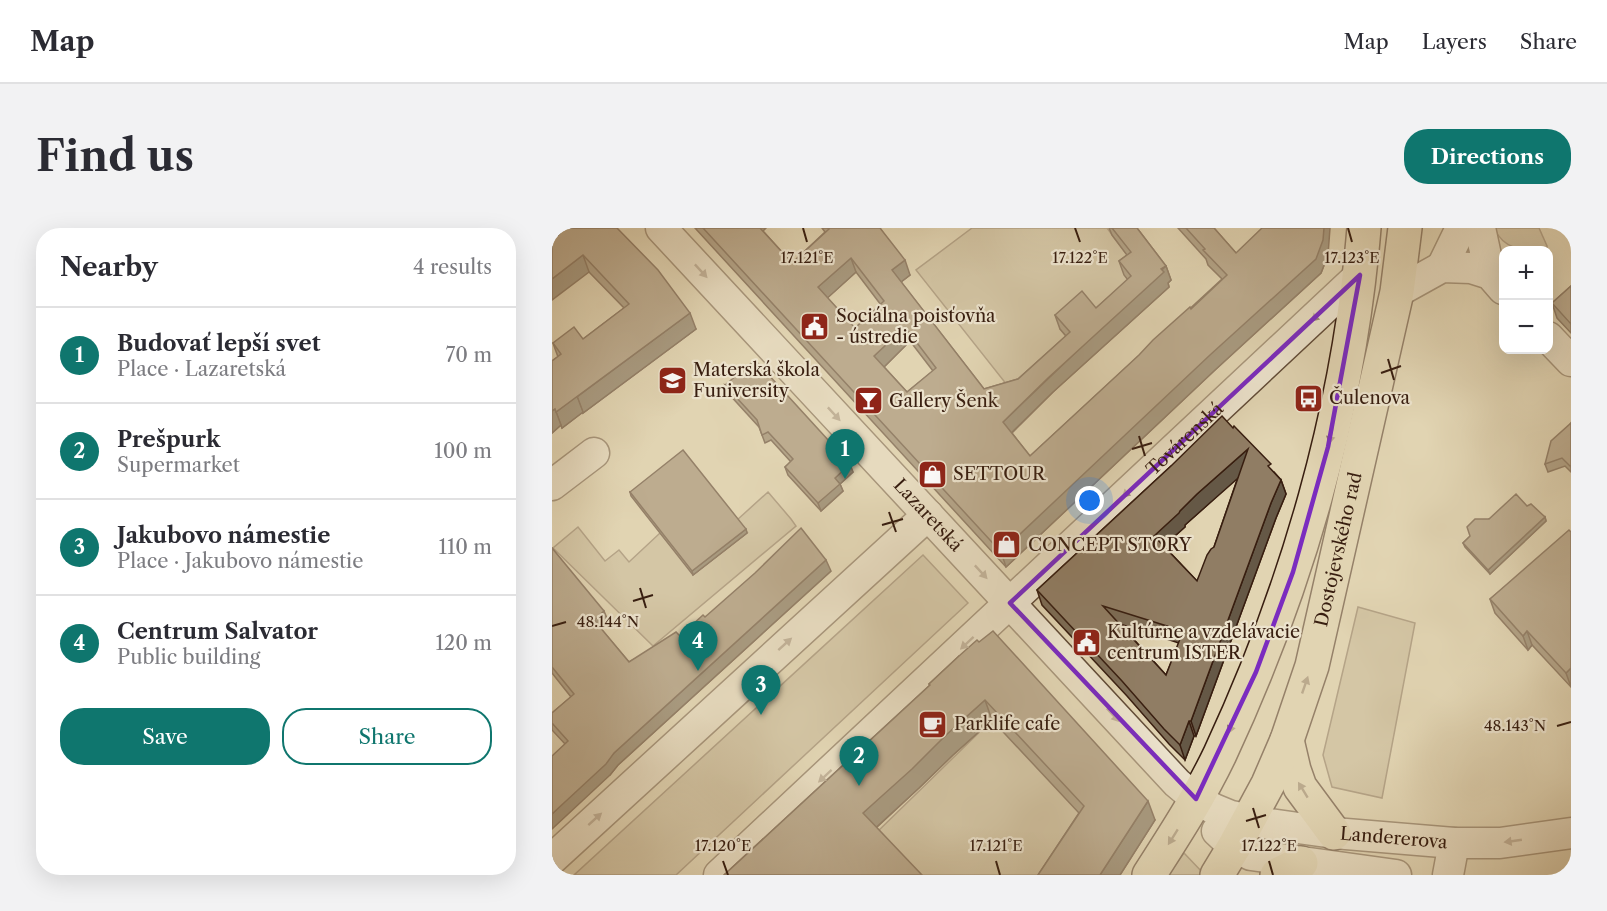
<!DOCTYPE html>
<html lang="en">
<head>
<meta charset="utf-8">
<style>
  body { margin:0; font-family:"Libre Caslon Text",serif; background:#f2f2f3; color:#2b2b33 }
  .controls { position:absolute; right:18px; top:18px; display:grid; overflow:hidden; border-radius:12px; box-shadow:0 6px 24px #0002 }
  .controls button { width:54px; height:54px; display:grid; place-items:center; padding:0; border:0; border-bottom:2px solid #e1e1e2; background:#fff; color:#2b2b33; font:30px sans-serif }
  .you { position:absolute; left:538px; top:273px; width:21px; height:21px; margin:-15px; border:4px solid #fff; border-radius:50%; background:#1a73e8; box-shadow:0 0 0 9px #1a73e833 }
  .badge { display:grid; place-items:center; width:39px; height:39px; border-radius:50%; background:#0f766e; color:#fff; font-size:20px; font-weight:700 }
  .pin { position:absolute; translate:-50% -50px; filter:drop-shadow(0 2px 3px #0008) }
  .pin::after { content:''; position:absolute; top:32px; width:21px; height:18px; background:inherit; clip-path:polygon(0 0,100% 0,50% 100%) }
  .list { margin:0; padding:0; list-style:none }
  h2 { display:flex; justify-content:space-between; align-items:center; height:78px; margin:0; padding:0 24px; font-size:26px }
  h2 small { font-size:20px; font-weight:400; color:#7c7c81 }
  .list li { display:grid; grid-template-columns:39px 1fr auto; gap:18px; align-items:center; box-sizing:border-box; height:96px; padding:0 24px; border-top:2px solid #e1e1e2 }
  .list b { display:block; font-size:22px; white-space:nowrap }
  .list p { margin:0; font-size:20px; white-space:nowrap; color:#7c7c81 }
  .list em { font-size:20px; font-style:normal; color:#7c7c81 }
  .actions { display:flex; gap:12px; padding:18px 24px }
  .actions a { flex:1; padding:14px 0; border:2px solid #0f766e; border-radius:24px; text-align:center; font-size:21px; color:#0f766e }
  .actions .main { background:#0f766e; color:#fff }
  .map { position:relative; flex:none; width:1019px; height:647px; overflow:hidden; border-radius:24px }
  header { display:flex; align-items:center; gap:36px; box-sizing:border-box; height:84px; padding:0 30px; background:#fff; border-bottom:2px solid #e1e1e2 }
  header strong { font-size:28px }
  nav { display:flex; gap:33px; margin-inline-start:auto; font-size:21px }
  .intro { display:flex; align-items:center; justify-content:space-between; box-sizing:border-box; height:144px; padding:0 36px }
  h1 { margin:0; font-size:42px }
  .button { padding:15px 27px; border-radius:24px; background:#0f766e; color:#fff; font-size:21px; font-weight:700 }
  main { display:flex; gap:36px; padding:0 36px }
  aside { flex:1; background:#fff; border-radius:24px; box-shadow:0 6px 24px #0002 }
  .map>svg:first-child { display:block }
  .green { fill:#c4b596; stroke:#7e6a53; stroke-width:1.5 }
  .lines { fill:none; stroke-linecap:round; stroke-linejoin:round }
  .minor-casing { stroke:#624c38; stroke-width:33 }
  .major-casing { stroke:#381e10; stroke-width:36 }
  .minor { stroke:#ece3cd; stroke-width:30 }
  .major { stroke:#e1d4b2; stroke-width:33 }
  .wall { fill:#7c6c56; stroke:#381e10; stroke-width:1.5; fill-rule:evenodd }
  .shaded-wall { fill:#655846; stroke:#381e10; stroke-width:1.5 }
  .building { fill:#907d64; stroke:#381e10; stroke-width:1.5; fill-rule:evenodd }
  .oneway { fill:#9b8a78 }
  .oneway2 { fill:#8c7961 }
  .marked { fill:none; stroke:#7b2cbf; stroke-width:4.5; stroke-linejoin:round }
  .ticks { fill:none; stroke:#381e10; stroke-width:2 }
  .labels { text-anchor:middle; stroke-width:4.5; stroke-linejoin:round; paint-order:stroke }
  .poi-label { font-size:18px; fill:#381e10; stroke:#ece3cd; text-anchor:start }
  .street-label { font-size:18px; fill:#381e10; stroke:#ece3cd }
  .ticks-label { font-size:15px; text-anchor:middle; fill:#381e10; stroke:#ece3cd; stroke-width:4.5; stroke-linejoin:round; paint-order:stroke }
</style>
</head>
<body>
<header>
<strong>Map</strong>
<nav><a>Map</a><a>Layers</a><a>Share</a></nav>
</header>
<div class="intro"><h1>Find us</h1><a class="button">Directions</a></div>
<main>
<aside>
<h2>Nearby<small>4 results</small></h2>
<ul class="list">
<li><span class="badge">1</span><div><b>Budovať lepší svet</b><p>Place · Lazaretská</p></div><em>70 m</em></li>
<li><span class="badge">2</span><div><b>Prešpurk</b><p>Supermarket</p></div><em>100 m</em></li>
<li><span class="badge">3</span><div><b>Jakubovo námestie</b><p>Place · Jakubovo námestie</p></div><em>110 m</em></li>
<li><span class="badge">4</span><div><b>Centrum Salvator</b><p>Public building</p></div><em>120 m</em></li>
</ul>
<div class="actions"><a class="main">Save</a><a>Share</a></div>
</aside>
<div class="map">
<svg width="1019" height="647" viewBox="0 0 1019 647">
  <rect width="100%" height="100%" fill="#e1d4b2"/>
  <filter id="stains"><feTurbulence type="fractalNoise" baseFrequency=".00333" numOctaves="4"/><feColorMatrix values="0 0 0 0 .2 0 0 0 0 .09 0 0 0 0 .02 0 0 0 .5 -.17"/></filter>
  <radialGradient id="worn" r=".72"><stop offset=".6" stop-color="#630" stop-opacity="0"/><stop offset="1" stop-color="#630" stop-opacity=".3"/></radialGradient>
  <g class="green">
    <path d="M420,0H555L584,39V63L508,101L523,119L489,150L455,157L364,42Z"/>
    <path d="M942,0H987L995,18V22C973,22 953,24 942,0Z"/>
    <path d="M216,264L239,291L244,298L101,418L1,320L26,299L53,333L67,322L77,334L108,305L142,346L195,304L185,292Z"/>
    <path d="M371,327L416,375L124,647H22Z"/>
    <path d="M806,379L863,395L830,570L780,559L771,527Z"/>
    <path d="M445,487L535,594L499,647H359L321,608Z"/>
    <path d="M632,625L651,645L649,647H616Z"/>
  </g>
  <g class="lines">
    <defs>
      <g id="minor">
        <path id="s1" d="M109,0L625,555L644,571L662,581L679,588L718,596L782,605L902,615H948L1019,605"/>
        <path d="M928,0L938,46"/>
        <path d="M890,39L909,0"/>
        <path d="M845,64L890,39L919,40L938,46L951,61"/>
        <path d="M996,109L1019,133"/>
        <path d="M0,257L42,225"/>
        <path d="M665,603L682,619L699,627L844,647"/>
        <path d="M0,631L376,287"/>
        <path id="s2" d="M167,647L808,47"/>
        <path d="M896,647L902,615"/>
      </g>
      <g id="major">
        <path d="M735,512L742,542L748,559L782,605"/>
        <path d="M597,647C622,608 648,568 668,526C745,361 797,182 812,0"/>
        <path id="s3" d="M665,647L682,619L716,556L735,512L760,438L845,64L853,0"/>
        <path d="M725,647L749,635"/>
      </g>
    </defs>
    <use href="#minor" class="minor-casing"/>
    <use href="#major" class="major-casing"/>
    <use href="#minor" class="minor"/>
    <use href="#major" class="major"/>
  </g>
  <g class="wall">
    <path d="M0,0L144,101L31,185V184L10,200L9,197L0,205V133L6,129L1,115L31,111L72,80L37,44Z"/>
    <path d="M143,0H214L211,3L240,35L273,4L270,0H328L358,47L349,54L432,161L466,151L514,108L508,101L503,87L544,80L576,52L572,47L567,33L575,27L560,7L557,0H585L614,38L619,52L616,55L617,59L501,164L460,205L478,228L670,51L656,37L654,31L626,0H662L684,25L776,27L769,45L663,142L454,339ZM304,44L329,77L303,100L275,70ZM358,113L381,143L355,164L332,139Z"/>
    <path d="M1019,58V105L1005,90L1000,75Z"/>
    <path d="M173,157L301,244L288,256L291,263L269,283L236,247L233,239L239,234L219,212L213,215L207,199L176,165Z"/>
    <path d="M1019,195V244L1013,238L996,244L993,236Z"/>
    <path d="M619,238L722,244L729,252L734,266L724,290L644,508H642L633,532L617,516L575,468L490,377L485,362ZM686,249L662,319L645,353L612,318L633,299V297L651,281ZM568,396L627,415L614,447Z"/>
    <path d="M78,264L195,305L141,347L79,268Z"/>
    <path d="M975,278L993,289L994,293L938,346L913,319L911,315L937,291Z"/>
    <path d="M1019,304V459L980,417L976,422L943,385L938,371Z"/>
    <path d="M0,320L57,395L49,401L77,434L128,408L153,389L279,343L66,537L58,547L13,516L0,502V485L19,469L0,445Z"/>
    <path d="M407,428L603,592L568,647H486L527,585L440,492L401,527L367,560L325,599L172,647L378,457L377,456Z"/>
  </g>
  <g class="shaded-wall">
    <path d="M772,0H778L776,27L769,45L663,142L454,339L449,324Z"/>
    <path d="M31,27L37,44L0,72V51Z"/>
    <path d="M299,30L304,44L271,74L266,59Z"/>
    <path d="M353,32L358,47L345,57L340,42Z"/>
    <path d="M614,38L619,52L616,55L617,59L501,164L456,208L451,194Z"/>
    <path d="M138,85L144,101L31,185L25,169Z"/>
    <path d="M353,99L358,113L328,143L322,128Z"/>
    <path d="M25,168L31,184L10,200L4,184Z"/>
    <path d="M3,181L9,197L0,205V183Z"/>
    <path d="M696,221L702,236L651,281L633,297V299L607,322L602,308L645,266Z"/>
    <path d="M298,236L301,244L288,256L291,263L269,283L266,275L283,250Z"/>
    <path d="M729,252L734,266L724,290L644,508L639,493L719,275Z"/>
    <path d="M993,289L994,293L938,346L936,342Z"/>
    <path d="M194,301L195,305L141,347L140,343Z"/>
    <path d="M274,332L279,343L66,537L58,547L0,601V586L62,525Z"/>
    <path d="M52,383L57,395L46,404L42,392Z"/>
    <path d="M975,403L980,417L976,422L971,408Z"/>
    <path d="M1019,440V459L1014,445Z"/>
    <path d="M433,472L440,492L401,527L367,560L318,605L311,585L394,507Z"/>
    <path d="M637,493L642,508L633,532L628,517Z"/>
    <path d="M596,573L603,592L568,647H548Z"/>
  </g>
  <g class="building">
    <path d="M0,0H65L106,42L138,85L4,184L3,181L0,183V133L9,126L1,115L22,99L31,111L77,76L31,27L0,51Z"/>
    <path d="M151,0H208L240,35L277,1L276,0H328L353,32L340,42L432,161L466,151L518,104L503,87L530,63L544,80L579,48L567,33L579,24L560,0H585L614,38L609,41L612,44L496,150L451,194L478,228L587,127L601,112L638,79L639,81L675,47L651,22L653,21L634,0H662L684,25L710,0H772L771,12L764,31L658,127L449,324ZM299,30L332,73L303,100L266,59ZM353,99L384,140L355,164L322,128Z"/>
    <path d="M1019,58V96L1000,75Z"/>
    <path d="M203,132L298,236L283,250L288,256L266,275L233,239L241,231L216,204L210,207L205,192L173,157Z"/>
    <path d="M670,188L681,200L682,198L719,236L716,238L729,252L719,275L639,493H637L628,517L612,501L570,453L485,362L619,238ZM696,221L662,319L659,321L655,327L645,353L602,308L627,285L628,283L645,266ZM551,378L631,403L614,447Z"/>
    <path d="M1019,195V239L1010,230L993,236L999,213Z"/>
    <path d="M131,222L194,301L140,343L78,264Z"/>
    <path d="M964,266L975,278L979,276L993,289L936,342L911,315L918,308L915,299L923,291H937Z"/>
    <path d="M249,300L274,332L62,525L54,536L0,586V528L16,513L0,495V485L22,466L0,439V320L52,383L42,392L77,434L124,404L128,408L151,387L153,389L203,345Z"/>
    <path d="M1017,302L1019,304V440L1014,445L975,403L971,408L938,371Z"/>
    <path d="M441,403L596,573L548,647H486L532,578L433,472L394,507L360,541L311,585L370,647H172L378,457L377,456L407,428L425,412L427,414Z"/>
  </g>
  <defs><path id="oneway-solid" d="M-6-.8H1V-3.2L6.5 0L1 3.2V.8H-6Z" transform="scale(1.5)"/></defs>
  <g class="oneway">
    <use href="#oneway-solid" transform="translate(149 43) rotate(47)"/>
    <use href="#oneway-solid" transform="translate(766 87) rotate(137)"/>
    <use href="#oneway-solid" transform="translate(282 186) rotate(47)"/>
    <use href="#oneway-solid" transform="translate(577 263) rotate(137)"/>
    <use href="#oneway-solid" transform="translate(429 344) rotate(47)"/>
    <use href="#oneway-solid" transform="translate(415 415) rotate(137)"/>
    <use href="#oneway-solid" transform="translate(233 416) rotate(-42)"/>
    <use href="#oneway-solid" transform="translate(561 487) rotate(47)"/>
    <use href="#oneway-solid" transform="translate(273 548) rotate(137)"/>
    <use href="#oneway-solid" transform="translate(43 591) rotate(-42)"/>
    <use href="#oneway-solid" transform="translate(961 613) rotate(172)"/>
  </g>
  <g class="oneway2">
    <use href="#oneway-solid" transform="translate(779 207) rotate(102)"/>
    <use href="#oneway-solid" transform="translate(753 457) rotate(-71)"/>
    <use href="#oneway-solid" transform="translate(680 497) rotate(114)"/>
    <use href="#oneway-solid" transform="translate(751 562) rotate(-121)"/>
    <use href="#oneway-solid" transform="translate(621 609) rotate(122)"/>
  </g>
  <path d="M0 0H1019V647H0ZM808,47L776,219L741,344L704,444L644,571L458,375Z" fill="#e1d4b2" fill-opacity=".55" fill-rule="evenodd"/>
  <path class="marked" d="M808,47L776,219L741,344L704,444L644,571L458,375Z"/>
  <path class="ticks" d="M251,0L255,14M523,0L528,14M796,0L800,14M836,131L842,152M829,145L849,138M587,208L593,228M580,221L600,215M337,284L344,304M330,297L351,291M88,360L94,380M81,373L101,367M0,398L14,394M1005,498L1019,494M701,580L707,600M694,593L714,587M171,633L176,647M444,633L448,647M717,633L721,647"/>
  <defs>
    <symbol id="civic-square" viewBox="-11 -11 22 22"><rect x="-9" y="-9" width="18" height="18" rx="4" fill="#8f2418" stroke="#ece3cd"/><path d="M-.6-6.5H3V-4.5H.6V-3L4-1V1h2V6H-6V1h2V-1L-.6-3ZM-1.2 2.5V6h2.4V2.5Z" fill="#fff"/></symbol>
    <symbol id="school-square" viewBox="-11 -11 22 22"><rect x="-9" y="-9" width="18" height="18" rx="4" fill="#8f2418" stroke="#ece3cd"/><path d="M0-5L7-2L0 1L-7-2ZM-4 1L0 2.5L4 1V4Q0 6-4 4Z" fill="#fff"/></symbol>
    <symbol id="bus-square" viewBox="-11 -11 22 22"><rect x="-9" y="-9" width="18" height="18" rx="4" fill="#8f2418" stroke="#ece3cd"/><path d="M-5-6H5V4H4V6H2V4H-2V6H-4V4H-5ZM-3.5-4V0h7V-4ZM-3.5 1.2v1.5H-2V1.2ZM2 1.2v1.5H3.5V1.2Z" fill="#fff"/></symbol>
    <symbol id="bar-square" viewBox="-11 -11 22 22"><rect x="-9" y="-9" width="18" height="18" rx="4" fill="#8f2418" stroke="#ece3cd"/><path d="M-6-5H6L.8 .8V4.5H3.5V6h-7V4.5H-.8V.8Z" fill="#fff"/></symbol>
    <symbol id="shop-square" viewBox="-11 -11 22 22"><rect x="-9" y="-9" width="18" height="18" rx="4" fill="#8f2418" stroke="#ece3cd"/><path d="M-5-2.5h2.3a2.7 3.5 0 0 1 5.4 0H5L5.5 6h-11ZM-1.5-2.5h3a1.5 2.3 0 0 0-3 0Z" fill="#fff"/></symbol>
    <symbol id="cafe-square" viewBox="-11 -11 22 22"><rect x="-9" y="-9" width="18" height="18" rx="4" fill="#8f2418" stroke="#ece3cd"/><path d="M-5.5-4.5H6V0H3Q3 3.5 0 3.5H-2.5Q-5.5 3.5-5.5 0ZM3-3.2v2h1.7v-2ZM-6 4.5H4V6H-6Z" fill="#fff"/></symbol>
  </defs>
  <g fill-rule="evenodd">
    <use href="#civic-square" x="246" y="82" width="33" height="33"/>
    <use href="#school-square" x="104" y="136" width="33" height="33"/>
    <use href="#bus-square" x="740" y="154" width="33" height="33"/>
    <use href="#bar-square" x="300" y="156" width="33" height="33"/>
    <use href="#shop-square" x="364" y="230" width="33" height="33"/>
    <use href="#shop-square" x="438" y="300" width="33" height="33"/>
    <use href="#civic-square" x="518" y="398" width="33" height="33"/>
    <use href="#cafe-square" x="364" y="480" width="33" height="33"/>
  </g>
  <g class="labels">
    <g class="poi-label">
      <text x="284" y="94">Sociálna poisťovňa<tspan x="284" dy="21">- ústredie</tspan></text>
      <text x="141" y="148">Materská škola<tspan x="141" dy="21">Funiversity</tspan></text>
      <text x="777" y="176">Čulenova</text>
      <text x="337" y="179">Gallery Šenk</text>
      <text x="401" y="252">SETTOUR</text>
      <text x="476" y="323">CONCEPT STORY</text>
      <text x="555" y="410">Kultúrne a vzdelávacie<tspan x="555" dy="21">centrum ISTER</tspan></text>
      <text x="402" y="502">Parklife cafe</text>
    </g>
    <g class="street-label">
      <text dy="6" stroke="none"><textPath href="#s2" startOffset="638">Továrenská</textPath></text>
      <text dy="6" stroke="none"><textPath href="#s1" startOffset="392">Lazaretská</textPath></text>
      <text dy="6" stroke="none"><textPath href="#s3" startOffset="350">Dostojevského rad</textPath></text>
      <text dy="6" stroke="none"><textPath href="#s1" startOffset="986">Landererova</textPath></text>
    </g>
  </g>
  <g class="ticks-label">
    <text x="255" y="35">17.121°E</text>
    <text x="528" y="35">17.122°E</text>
    <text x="800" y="35">17.123°E</text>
    <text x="56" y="399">48.144°N</text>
    <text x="963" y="503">48.143°N</text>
    <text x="171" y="623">17.120°E</text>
    <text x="444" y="623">17.121°E</text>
    <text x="717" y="623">17.122°E</text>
  </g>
  <rect width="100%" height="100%" filter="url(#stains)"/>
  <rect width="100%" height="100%" fill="url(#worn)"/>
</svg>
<div class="controls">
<button>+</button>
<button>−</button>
</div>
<div class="you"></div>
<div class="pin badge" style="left:293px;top:251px">1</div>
<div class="pin badge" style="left:307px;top:558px">2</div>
<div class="pin badge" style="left:209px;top:487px">3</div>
<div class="pin badge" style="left:146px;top:443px">4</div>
</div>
</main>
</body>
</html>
